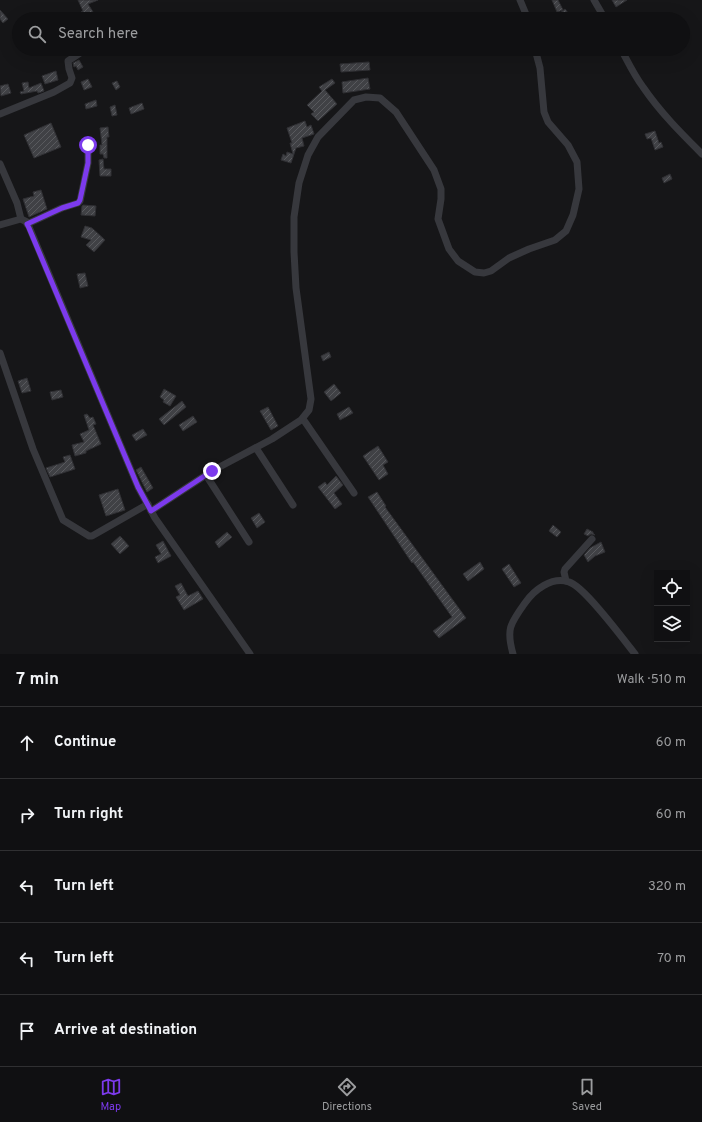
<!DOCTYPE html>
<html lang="en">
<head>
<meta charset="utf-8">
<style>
  body { margin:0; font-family:Overpass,sans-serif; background:#19191b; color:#f1f3f6 }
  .controls { position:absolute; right:12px; bottom:12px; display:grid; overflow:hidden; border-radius:0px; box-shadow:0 4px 16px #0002 }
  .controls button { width:36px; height:36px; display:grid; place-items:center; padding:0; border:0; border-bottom:1px solid #303032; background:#101012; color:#f1f3f6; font:20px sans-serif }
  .stop { position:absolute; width:12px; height:12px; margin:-9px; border:3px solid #7c3aed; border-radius:50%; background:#fff }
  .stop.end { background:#7c3aed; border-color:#fff; box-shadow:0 1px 4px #0008 }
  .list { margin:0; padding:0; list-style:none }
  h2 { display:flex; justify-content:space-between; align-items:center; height:52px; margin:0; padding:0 16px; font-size:17px }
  h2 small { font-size:13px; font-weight:400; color:#9c9d9f }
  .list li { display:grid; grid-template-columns:26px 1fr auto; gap:12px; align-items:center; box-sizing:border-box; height:72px; padding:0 16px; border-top:1px solid #303032 }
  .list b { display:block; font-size:15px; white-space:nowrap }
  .list em { font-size:13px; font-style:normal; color:#9c9d9f }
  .icon { flex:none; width:22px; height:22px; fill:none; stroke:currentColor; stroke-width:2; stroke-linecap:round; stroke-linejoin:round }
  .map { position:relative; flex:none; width:702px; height:654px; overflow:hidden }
  .search { position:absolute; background:#101012; box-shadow:0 4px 16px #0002; left:12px; right:12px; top:12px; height:44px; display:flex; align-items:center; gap:10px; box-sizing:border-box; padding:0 14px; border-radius:22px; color:#9c9d9f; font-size:15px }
  .sheet { height:412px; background:#101012 }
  nav { display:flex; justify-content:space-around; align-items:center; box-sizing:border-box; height:56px; border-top:1px solid #303032; background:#101012; font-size:11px; color:#9c9d9f }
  nav a { display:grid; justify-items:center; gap:2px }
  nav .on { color:#7c3aed }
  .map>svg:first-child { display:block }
  .building { fill:url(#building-hatch); stroke:#303034 }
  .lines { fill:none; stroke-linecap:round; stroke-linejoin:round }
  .minor { stroke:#37383d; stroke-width:7 }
  .route { stroke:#7c3aed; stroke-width:5 }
</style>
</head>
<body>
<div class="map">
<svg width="702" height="654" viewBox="0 0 702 654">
  <defs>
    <pattern id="building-hatch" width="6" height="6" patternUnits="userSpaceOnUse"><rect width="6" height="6" fill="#404145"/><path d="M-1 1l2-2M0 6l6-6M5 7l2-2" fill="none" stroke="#595a5e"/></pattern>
  </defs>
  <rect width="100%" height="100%" fill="#161618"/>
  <g class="building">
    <path d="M78,0H98L88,4L93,12L86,16L81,12L83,11Z"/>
    <path d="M552,0H558L563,10L557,12Z"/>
    <path d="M612,0H627L616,7Z"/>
    <path d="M565,9L568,13L563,17L560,13Z"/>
    <path d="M0,10L8,19L3,23L0,19Z"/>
    <path d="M79,60L83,67L78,70L76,66L74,67L73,63Z"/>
    <path d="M369,62L370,70L341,72L340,64Z"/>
    <path d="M56,71L58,80L45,84L42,76Z"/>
    <path d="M368,78L370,89L343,93L342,82Z"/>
    <path d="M88,79L92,87L84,90L81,82Z"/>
    <path d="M332,79L335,83L325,90L337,104L318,121L311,114L314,112L307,105L322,91L319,87Z"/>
    <path d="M117,81L120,87L116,90L112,83Z"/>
    <path d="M28,82L29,88L41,83L44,91L38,93L37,91L21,94L20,92L24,91L22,83Z"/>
    <path d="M8,84L11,93L1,96L0,86Z"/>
    <path d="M96,100L97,106L86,109L85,104Z"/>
    <path d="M142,103L144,109L131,114L129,108Z"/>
    <path d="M115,105L117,115L112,116L110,107Z"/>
    <path d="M305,121L307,127L311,125L314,134L302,138L304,146L296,148L291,163L281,160L283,154L286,156L287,152L293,154L290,143H292L287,128Z"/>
    <path d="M51,123L61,147L34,158L24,135Z"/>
    <path d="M108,127L109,137H107V158H104L103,154H100V145H102L100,128Z"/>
    <path d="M655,131L659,143L661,142L663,147L655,150L651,138L647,139L645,134Z"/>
    <path d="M103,159L104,169H111V176H100L99,160Z"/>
    <path d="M670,174L672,179L664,183L662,178Z"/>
    <path d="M41,190L47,209L29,217L23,199L34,196L33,192Z"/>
    <path d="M83,205L96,206L95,216L81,215L82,206Z"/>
    <path d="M85,226L92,228L105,240L94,252L86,245L91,240L81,237Z"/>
    <path d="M85,273L88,286L80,288L77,274Z"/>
    <path d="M329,352L331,357L323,361L321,356Z"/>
    <path d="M27,378L31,391L22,393L18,381Z"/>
    <path d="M334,384L341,393L331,401L324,392Z"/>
    <path d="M164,389L176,396L170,406L163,402L164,400L160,397Z"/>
    <path d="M61,390L63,397L52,400L50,392Z"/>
    <path d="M182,401L186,407L164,425L159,419Z"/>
    <path d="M268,407L278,426L271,430L260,411Z"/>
    <path d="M349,407L353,413L340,420L337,414Z"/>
    <path d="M87,414L90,418L93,417L96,424L93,425L101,444L86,451V453L75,456L72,445L84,442L80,434L89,430L84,415Z"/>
    <path d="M193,416L197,422L183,431L179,425Z"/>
    <path d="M143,429L147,435L136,441L132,435Z"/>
    <path d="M378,446L388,462L383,465L388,474L379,480L363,456Z"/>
    <path d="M70,455L75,469L50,477L46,468L65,462L63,457Z"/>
    <path d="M141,467L153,488L147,492L136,470Z"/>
    <path d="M336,476L343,485L334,493L342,504L335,509L318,487L325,482L327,485Z"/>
    <path d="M118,489L125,510L106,516L99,495Z"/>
    <path d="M377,492L386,506L385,507L466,618L439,638L433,631L452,617L413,562L412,563L368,497Z"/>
    <path d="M259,513L265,522L257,528L251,518Z"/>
    <path d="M553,525L561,532L557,537L549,531Z"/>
    <path d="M587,529L593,532V533L595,535L591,534L588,536L584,534Z"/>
    <path d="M227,532L232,537L219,548L215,542Z"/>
    <path d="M120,536L129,546L120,554L111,544Z"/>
    <path d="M163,541L171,556L158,563L155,557L161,554L156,545Z"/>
    <path d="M601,542L605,552L595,556L588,562L584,555L590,548Z"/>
    <path d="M480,562L484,569L468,581L463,574Z"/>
    <path d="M509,564L521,583L514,587L502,569Z"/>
    <path d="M181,583L188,596L198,591L203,599L184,610L176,597L180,595L175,586Z"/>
  </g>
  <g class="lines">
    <g class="minor">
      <path d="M520,0L528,19"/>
      <path d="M594,0L605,19"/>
      <path d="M81,17L82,19"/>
      <path d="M621,49C628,62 634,75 643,87C660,112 681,133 702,154"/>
      <path d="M0,114L54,92L70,83L72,78L69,69L68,61L86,49"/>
      <path d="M0,164L17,203L21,219"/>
      <path d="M27,224L62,208L78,203L80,201L88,163V145"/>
      <path d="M0,225L21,219L27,222L138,487L155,518L250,654"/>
      <path d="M0,353L33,449L63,520L89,536H92L148,504"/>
      <path d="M303,419L354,493"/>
      <path d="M256,448L293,505"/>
      <path d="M206,475L249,542"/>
      <path d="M151,511L212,471L272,439L301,420L309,410L311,399L296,288L294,252V217L299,183L308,155L318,137L354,100L366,97L380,98L396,112L434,170L441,189V199L438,219L449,249L458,261L475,272L484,273L491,271L509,258L529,249L555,240L566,231L573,215L579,189L577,162L568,145L548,122L544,112L540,68L535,49"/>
      <path d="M566,581L564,572L565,569L592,539"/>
      <path d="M513,654C506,629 510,624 525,603C534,590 552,576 569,582C584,586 624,640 635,654"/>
    </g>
  </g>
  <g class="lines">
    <path class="route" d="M88,145V163L80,200L78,203L62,208L27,224L29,228L138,487L151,511L212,471"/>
  </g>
</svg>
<div class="controls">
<button><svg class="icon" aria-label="locate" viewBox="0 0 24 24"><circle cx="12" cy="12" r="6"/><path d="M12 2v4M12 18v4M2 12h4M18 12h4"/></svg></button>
<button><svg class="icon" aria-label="layers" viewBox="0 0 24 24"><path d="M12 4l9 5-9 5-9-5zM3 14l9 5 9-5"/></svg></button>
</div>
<div class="stop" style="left:88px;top:145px"></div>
<div class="stop end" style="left:212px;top:471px"></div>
<div class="search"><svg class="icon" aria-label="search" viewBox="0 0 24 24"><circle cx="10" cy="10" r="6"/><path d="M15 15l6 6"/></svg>Search here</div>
</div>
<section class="sheet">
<h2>7 min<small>Walk · 510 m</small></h2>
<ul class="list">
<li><svg class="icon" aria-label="ahead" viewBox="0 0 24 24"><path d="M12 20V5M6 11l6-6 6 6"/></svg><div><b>Continue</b></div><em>60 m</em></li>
<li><svg class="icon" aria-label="right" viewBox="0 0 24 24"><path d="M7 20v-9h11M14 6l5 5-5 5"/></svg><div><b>Turn right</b></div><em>60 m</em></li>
<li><svg class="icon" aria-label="left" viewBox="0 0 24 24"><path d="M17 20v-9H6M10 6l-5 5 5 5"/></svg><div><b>Turn left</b></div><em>320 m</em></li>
<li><svg class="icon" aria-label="left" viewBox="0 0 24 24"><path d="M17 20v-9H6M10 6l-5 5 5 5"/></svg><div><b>Turn left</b></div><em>70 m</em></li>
<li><svg class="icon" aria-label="arrive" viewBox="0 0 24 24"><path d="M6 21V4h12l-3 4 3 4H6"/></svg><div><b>Arrive at destination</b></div></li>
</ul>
</section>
<nav>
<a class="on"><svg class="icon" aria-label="map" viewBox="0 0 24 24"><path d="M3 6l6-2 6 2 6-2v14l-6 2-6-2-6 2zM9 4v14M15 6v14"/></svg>Map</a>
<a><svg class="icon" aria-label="directions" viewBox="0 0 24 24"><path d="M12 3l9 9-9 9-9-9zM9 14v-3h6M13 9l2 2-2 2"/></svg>Directions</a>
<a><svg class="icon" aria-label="saved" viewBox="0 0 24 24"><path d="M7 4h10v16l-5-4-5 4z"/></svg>Saved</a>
</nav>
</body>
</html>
